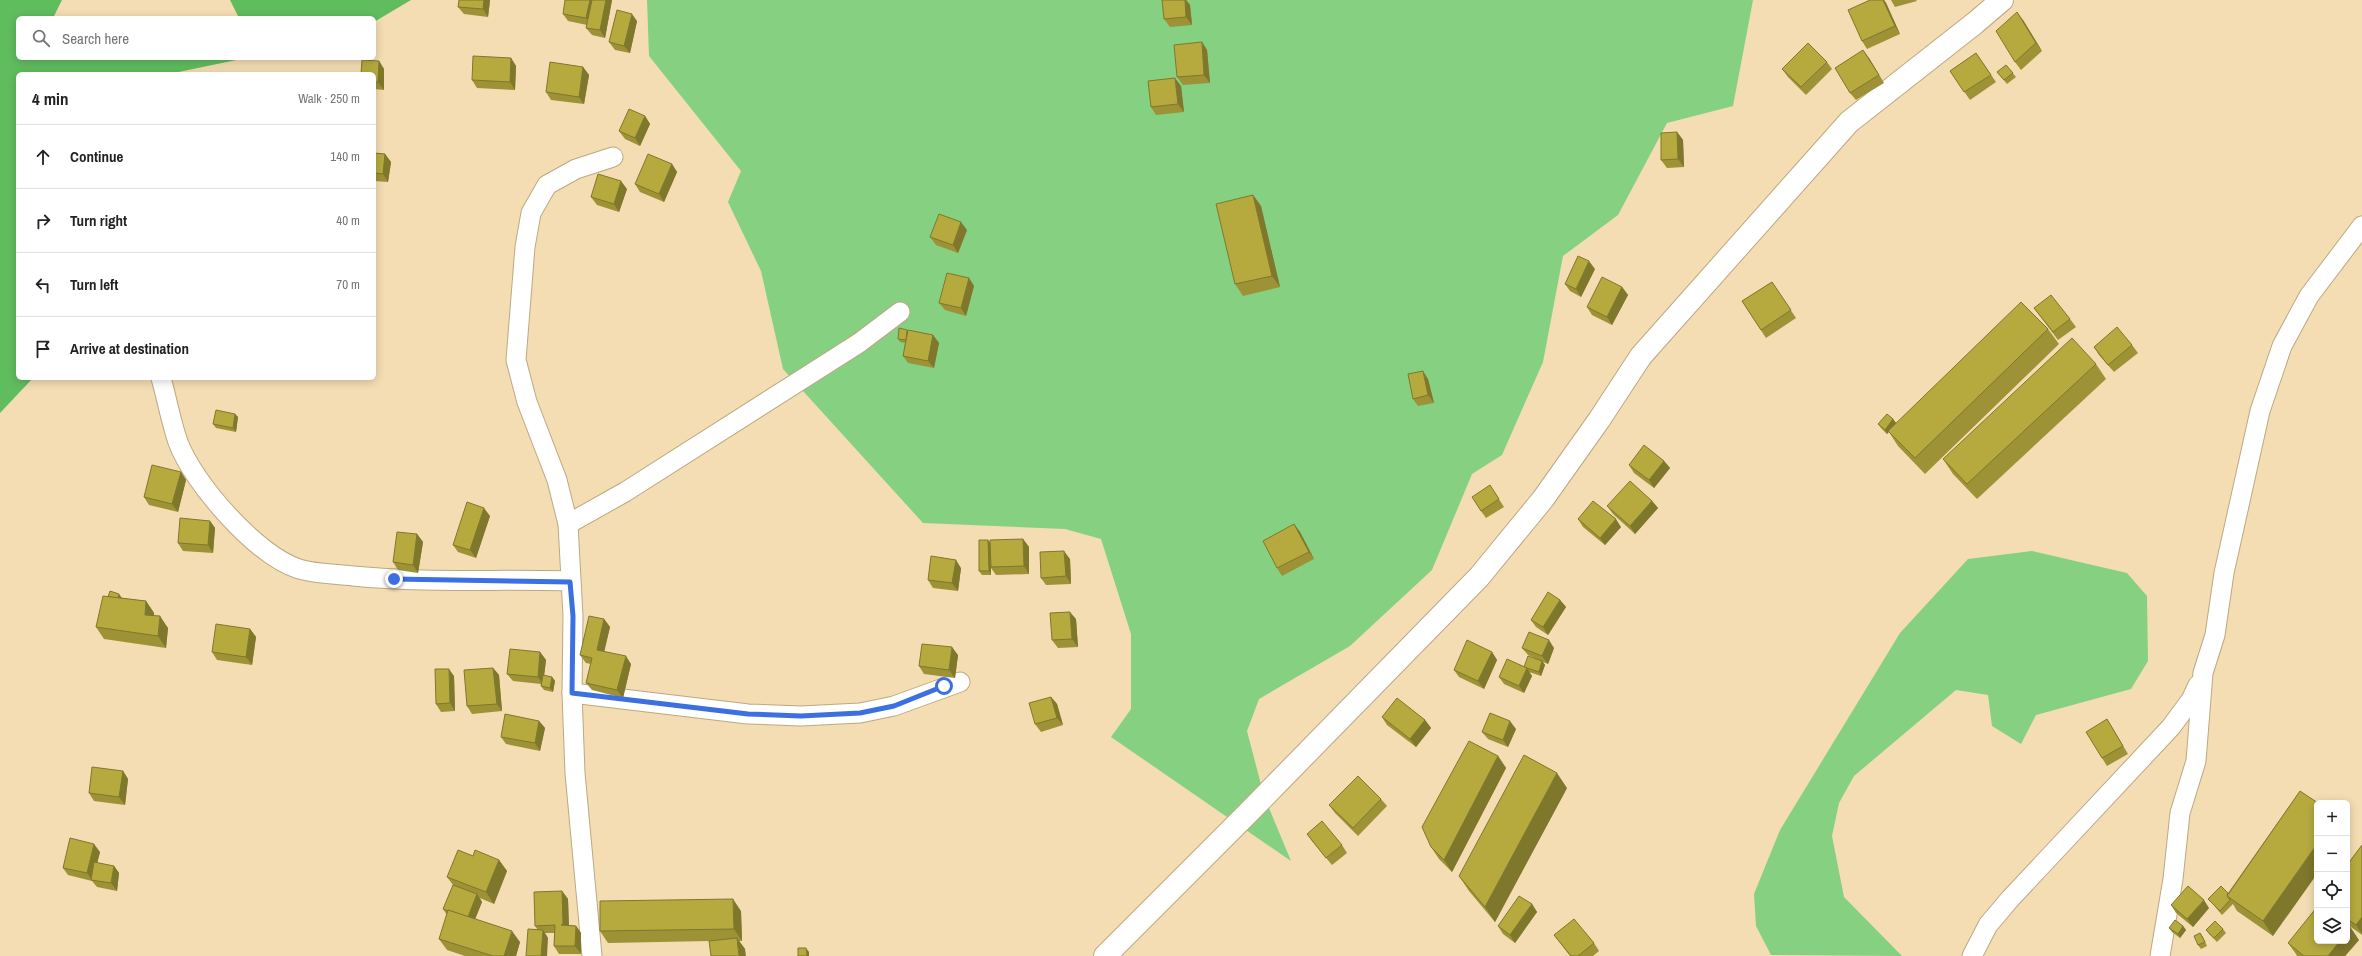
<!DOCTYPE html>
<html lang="en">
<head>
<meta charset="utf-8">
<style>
  body { margin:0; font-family:"Archivo Narrow",sans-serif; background:#f2f2f2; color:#222 }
  .controls { position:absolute; right:12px; bottom:12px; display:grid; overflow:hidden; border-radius:6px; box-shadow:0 2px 10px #0003 }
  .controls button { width:36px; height:36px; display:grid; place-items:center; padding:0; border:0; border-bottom:1px solid #e0e0e0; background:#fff; color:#222; font:20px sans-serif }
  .stop { position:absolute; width:12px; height:12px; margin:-9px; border:3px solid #3c6fe0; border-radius:50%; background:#fff }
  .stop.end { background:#3c6fe0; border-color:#fff; box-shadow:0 1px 4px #0008 }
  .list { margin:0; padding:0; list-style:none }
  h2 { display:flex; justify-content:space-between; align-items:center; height:52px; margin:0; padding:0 16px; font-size:17px }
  h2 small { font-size:13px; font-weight:400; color:#767676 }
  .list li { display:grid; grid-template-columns:26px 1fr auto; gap:12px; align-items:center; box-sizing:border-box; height:64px; padding:0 16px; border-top:1px solid #e0e0e0 }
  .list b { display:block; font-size:15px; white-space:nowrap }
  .list em { font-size:13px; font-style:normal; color:#767676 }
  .icon { flex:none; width:22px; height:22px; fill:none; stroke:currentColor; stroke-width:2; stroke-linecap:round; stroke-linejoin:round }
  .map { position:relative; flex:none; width:2362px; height:956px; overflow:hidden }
  .search { position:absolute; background:#fff; box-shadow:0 2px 10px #0003; left:16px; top:16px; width:360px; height:44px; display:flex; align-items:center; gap:10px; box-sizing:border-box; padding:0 14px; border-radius:6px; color:#767676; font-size:15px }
  .panel { position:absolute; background:#fff; box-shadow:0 2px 10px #0003; left:16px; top:72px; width:360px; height:308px; border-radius:6px }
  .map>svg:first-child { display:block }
  .green { fill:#86d082 }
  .forest { fill:#60bd5e }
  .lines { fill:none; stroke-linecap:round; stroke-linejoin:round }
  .minor-casing { stroke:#bda880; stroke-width:21 }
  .tertiary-casing { stroke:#bda880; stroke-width:24 }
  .minor { stroke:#fff; stroke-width:19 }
  .tertiary { stroke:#fff; stroke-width:22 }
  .wall { fill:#9d9236 }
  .shaded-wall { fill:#7f772c }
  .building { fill:#b6aa3f; stroke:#7f772c }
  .route { stroke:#3c6fe0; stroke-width:5 }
</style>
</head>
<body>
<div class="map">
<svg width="2362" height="956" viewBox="0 0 2362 956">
  <rect width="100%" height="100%" fill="#f4ddb3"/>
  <g class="green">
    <path d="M647,0H1753L1733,106L1667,123L1618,215L1563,256L1543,362L1502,455L1472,474L1432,570L1350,646L1259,699L1247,731L1264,796L1291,861L1111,737L1131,709V634L1101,539L1065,529L923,523L783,369L761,271L728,202L741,171L649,56Z"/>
    <path d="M2032,551L2127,573L2147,596L2148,661L2131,689L2036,715L2021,744L1992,726L1988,695L1956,690L1854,776L1839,803L1832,836L1844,897L1902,956L1771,955L1756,926L1754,894L1780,830L1900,633L1968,559Z"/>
  </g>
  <g class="forest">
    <path d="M0,0H62L53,18H18V58H246L169,74H18V378H33L0,413Z"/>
    <path d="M230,0H411L374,22V18H239Z"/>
  </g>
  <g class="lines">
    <defs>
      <g id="minor">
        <path d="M161,378C167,399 171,422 178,442C193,483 257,556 299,569C316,574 336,574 353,576C425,583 498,579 570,581"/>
        <path d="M568,524L625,492L859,343L900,312"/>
        <path d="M572,693L748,714L801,716L860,713L894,706L960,682"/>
        <path d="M592,956L575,773L572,693L573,616L568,524L557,480L527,402L516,360L525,247L531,213L547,185L576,169L613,157"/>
        <path d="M1972,956L1988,925L2010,899L2171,727L2191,700L2198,685"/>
        <path d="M2160,956L2173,879L2180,813L2196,761L2203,673L2215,635L2224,573L2260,411L2282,346L2309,296L2362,226"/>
      </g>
      <path id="tertiary" d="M1105,956L1247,814L1479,577L1543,499L1599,420L1641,356L1849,122L1975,23L2002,0"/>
    </defs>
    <use href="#minor" class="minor-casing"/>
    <use href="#tertiary" class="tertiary-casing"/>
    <use href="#minor" class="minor"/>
    <use href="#tertiary" class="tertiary"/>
  </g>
  <g class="wall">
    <path d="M490,0L488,17L464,14L458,7Z"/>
    <path d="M612,0L605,38L592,35L586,28L587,25L568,21L563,14Z"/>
    <path d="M1162,0H1186L1190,5L1192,25L1170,27L1164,19Z"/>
    <path d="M1870,0H1884L1886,3L1900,34L1867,49L1862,41Z"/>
    <path d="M1891,0H1916L1917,1L1895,7Z"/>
    <path d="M2023,20L2042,51L2021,70L2015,62Z"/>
    <path d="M637,21L630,53L615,50L609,42Z"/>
    <path d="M1202,42L1207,50L1210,83L1183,85L1177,77Z"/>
    <path d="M1976,53L1996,82L1970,100L1950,71Z"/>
    <path d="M511,58L516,66L515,90L477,88L472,80Z"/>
    <path d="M1869,58L1884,83L1856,100L1850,93Z"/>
    <path d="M379,61L384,69V90L374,89V74Z"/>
    <path d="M1827,62L1832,69L1806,95L1788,77L1782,69Z"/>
    <path d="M2006,65L2016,77L2007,84L1997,72Z"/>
    <path d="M583,67L589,75L584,104L551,100L546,92Z"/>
    <path d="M1181,86L1184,112L1156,115L1151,107Z"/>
    <path d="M645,116L650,124L640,146L625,139L619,131Z"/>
    <path d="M1677,132L1683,140L1684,167L1667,168L1661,160Z"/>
    <path d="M374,153L385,154L391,162L388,182L374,181Z"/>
    <path d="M672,164L677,172L664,202L640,192L635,184Z"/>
    <path d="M627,189L619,212L597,205L591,197Z"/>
    <path d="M1253,195L1261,206L1280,287L1243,296L1235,284Z"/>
    <path d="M967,230L958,253L936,245L930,237Z"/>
    <path d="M1595,269L1581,297L1570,291L1565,284Z"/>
    <path d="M969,278L974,286L966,316L945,310L939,303Z"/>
    <path d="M1772,282L1796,318L1766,338L1742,301Z"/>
    <path d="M1622,287L1628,295L1612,325L1592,315L1587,307Z"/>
    <path d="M2034,308L2070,319L2076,327L2058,340Z"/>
    <path d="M2048,329L2059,344L1925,474L1898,446L1889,432L1887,434L1881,428L1878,424L1893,419L1896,423Z"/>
    <path d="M907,330H908L933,335L939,343L934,368L908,363L903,356L905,343L900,342L898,339Z"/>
    <path d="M2132,345L2138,353L2114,372L2099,355L2094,347Z"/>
    <path d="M2096,364L2106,379L1977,499L1953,474L1943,459Z"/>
    <path d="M1428,379L1434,403L1418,406L1413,399Z"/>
    <path d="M235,414L238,417L236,432L216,428L213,424Z"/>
    <path d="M1664,461L1670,468L1654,488L1634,473L1629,465Z"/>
    <path d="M181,472L186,480L178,512L149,505L144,497Z"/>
    <path d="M1495,493L1504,507L1486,518L1481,511Z"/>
    <path d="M1652,501L1658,508L1635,534L1613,514L1607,506Z"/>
    <path d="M490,516L476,558L458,552L453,545Z"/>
    <path d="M1578,519L1621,527L1605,545L1583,527Z"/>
    <path d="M210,521L215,528L213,553L183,551L178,543Z"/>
    <path d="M1294,524L1300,532L1314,559L1282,576L1277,568Z"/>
    <path d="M417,534L423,542L418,573L398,570L393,562Z"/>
    <path d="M1023,539L1029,547V574L996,575L991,568V575H982L979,571L988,540L990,543Z"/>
    <path d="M1070,559L1071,584L1046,585L1041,578Z"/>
    <path d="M961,568L958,591L933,588L928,580Z"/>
    <path d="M122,598L146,601L154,613V616L168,628L166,648L104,639L96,627Z"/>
    <path d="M1560,600L1566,607L1548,635L1536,627L1531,620Z"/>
    <path d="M604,619L610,627L604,651L631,664L623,698L592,690L586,683L591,664L586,663L580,655Z"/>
    <path d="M1076,619L1078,647L1058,648L1052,640Z"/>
    <path d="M250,629L256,637L252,665L217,660L212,652Z"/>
    <path d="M1522,648H1554L1548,664L1543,662L1545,665L1541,676L1529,672L1532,676L1524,693L1504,684L1499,677L1524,667L1539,660L1528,655Z"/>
    <path d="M540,652L546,660L544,676L552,677L555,681L553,692L544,690L541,686V684L513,681L507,674Z"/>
    <path d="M1492,652L1497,660L1484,689L1459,677L1454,670Z"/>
    <path d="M958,655L955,678L924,674L919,666Z"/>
    <path d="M493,668L499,675L502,711L472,714L467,706Z"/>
    <path d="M454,676L455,711L441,712L436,704Z"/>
    <path d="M1051,697L1057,704L1063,725L1041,732L1035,724Z"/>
    <path d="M1382,717L1425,720L1431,728L1416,747L1387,725Z"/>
    <path d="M2107,719L2128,754L2107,766L2102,758Z"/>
    <path d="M539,721L545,728L540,751L506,744L501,737Z"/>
    <path d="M1516,729L1508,747L1488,739L1482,732Z"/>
    <path d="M1498,756L1506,768L1452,872L1439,859L1431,847Z"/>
    <path d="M123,771L128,779L125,805L94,801L89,793Z"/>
    <path d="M1567,788L1495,922L1469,891L1459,876Z"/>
    <path d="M2300,791L2273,936L2237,911L2233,904L2222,915L2211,902L2208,899L2228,893Z"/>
    <path d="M1381,799L1387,806L1358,836L1335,813L1329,805Z"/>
    <path d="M1307,834L1342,845L1347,853L1332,865L1312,841Z"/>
    <path d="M2362,845V935L2347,924V865Z"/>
    <path d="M100,852L97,863L114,866L119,873L117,891L97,887L92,881L68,875L63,868Z"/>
    <path d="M473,856L499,860L507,871L494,904L480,898L482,902L475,919L520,942L516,956H465L447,950L439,939L447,915L443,909L453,885L447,877Z"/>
    <path d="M562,891L568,899L569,925L576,926L581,933V954H559L554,946V933H545L548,938L538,930L535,926Z"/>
    <path d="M1532,904L1537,912L1515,943L1503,934L1498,926Z"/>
    <path d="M2171,905L2209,908L2193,927L2176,913Z"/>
    <path d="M741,911L742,941H739L745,949L709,941L608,943L600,931Z"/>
    <path d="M2183,926L2186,930L2180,938L2172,932L2169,928Z"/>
    <path d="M2223,929L2226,933L2217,942L2209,934L2206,930Z"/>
    <path d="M2200,933L2203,937L2207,946L2201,949L2198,945Z"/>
    <path d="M1554,935L1594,943L1599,951L1593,956H1570Z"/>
    <path d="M2359,940L2345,956H2297L2296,954L2288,943Z"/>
  </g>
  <g class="shaded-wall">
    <path d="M484,0H490L488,17L483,9Z"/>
    <path d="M590,0H597L592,26L586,18Z"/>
    <path d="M606,0H612L605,38L600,30Z"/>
    <path d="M1185,0H1186L1190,5L1192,25L1186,17Z"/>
    <path d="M1883,0H1884L1886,3L1900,34L1895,26Z"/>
    <path d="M2017,12L2023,20L2042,51L2036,43Z"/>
    <path d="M632,14L637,21L630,53L624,46Z"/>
    <path d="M1202,42L1207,50L1210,83L1204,75Z"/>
    <path d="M1863,50L1869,58L1884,83L1879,75Z"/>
    <path d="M511,58L516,66L515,90L510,82Z"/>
    <path d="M379,61L384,69V90L378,82Z"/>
    <path d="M583,67L589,75L584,104L579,97Z"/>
    <path d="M1175,78L1181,86L1184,112L1178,104Z"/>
    <path d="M645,116L650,124L640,146L635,138Z"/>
    <path d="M1677,132L1683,140L1684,167L1678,159Z"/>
    <path d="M385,154L391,162L388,182L383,174Z"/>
    <path d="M672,164L677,172L664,202L659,194Z"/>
    <path d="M621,181L627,189L619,212L614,204Z"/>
    <path d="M1253,195L1261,206L1280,287L1272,276Z"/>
    <path d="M961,222L967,230L958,253L953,245Z"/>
    <path d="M1589,261L1595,269L1581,297L1576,289Z"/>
    <path d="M969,278L974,286L966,316L961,308Z"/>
    <path d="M1622,287L1628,295L1612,325L1607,317Z"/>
    <path d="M933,335L939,343L934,368L928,361Z"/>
    <path d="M1423,371L1428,379L1434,403L1428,395Z"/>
    <path d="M235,414L238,417L236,432L233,428Z"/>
    <path d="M1893,419L1896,423L1887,434L1885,430Z"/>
    <path d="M1664,461L1670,468L1654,488L1649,480Z"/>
    <path d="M181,472L186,480L178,512L172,504Z"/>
    <path d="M1652,501L1658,508L1635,534L1630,526Z"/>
    <path d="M484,508L490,516L476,558L470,550Z"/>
    <path d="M1616,519L1621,527L1605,545L1600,538Z"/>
    <path d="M210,521L215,528L213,553L208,545Z"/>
    <path d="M1294,524L1300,532L1314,559L1309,552Z"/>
    <path d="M417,534L423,542L418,573L413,565Z"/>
    <path d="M1023,539L1029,547V574L1024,566Z"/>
    <path d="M988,540L991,544V575L989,571Z"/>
    <path d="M1064,551L1070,559L1071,584L1066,576Z"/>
    <path d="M956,560L961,568L958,591L952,583Z"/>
    <path d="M119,594L122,598L119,608L116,604Z"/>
    <path d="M1560,600L1566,607L1548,635L1543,627Z"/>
    <path d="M146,601L154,613L153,626L145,615Z"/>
    <path d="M1070,612L1076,619L1078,647L1072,639Z"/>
    <path d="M160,616L168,628L166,648L158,636Z"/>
    <path d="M604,619L610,627L603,657L597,650Z"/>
    <path d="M250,629L256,637L252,665L246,657Z"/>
    <path d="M1549,640L1554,648L1548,664L1542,656Z"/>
    <path d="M952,647L958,655L955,678L949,670Z"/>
    <path d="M540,652L546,660L543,685L538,677Z"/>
    <path d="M1492,652L1497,660L1484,689L1478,681Z"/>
    <path d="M626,656L631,664L623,698L617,690Z"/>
    <path d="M1542,661L1545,665L1541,676L1539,672Z"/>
    <path d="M493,668L499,675L502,711L497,704Z"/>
    <path d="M1527,668L1532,676L1524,693L1519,686Z"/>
    <path d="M449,669L454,676L455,711L450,703Z"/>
    <path d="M552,677L555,681L553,692L550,688Z"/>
    <path d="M1051,697L1057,704L1063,725L1057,718Z"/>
    <path d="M1425,720L1431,728L1416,747L1410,739Z"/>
    <path d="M539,721L545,728L540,751L535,743Z"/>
    <path d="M1510,721L1516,729L1508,747L1503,740Z"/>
    <path d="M1498,756L1506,768L1452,872L1444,860Z"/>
    <path d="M123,771L128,779L125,805L119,797Z"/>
    <path d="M1557,773L1567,788L1495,922L1485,907Z"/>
    <path d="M94,844L100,852L93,880H92L87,873Z"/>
    <path d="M2317,844V874L2273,936L2263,921Z"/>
    <path d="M499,860L507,871L494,904L486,892Z"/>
    <path d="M114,866L119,873L117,891L111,883Z"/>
    <path d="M562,891L568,899L569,932L563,924Z"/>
    <path d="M477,894L482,902L472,927L467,919Z"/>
    <path d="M733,899L741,911L742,941L734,929Z"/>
    <path d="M2204,900L2209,908L2193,927L2187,919Z"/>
    <path d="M1532,904L1537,912L1515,943L1510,935Z"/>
    <path d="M2362,917V934L2356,925Z"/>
    <path d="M576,926L581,933V954L575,946Z"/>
    <path d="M2183,926L2186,930L2180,938L2178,934Z"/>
    <path d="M2351,928L2359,940L2345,956H2328L2340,941H2347V933Z"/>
    <path d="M543,930L548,938L547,956H541Z"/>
    <path d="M512,931L520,942L516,956H504Z"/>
    <path d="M737,938L745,949L746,956H739Z"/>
    <path d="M806,948L809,952V956H807Z"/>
  </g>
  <g class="building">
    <path d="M459,0H484L483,9L458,7Z"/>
    <path d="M565,0H590L586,18L563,14Z"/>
    <path d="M592,0H606L600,30L586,28Z"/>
    <path d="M1162,0H1185L1186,17L1164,19Z"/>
    <path d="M1870,0H1883L1895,26L1862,41L1848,10Z"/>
    <path d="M617,10L632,14L624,46L609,42Z"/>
    <path d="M2017,12L2036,43L2015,62L1996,31Z"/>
    <path d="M1202,42L1204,75L1177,77L1174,45Z"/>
    <path d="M1808,43L1827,62L1801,87L1782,69Z"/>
    <path d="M1863,50L1879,75L1850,93L1835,68Z"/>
    <path d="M1976,53L1991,75L1964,92L1950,71Z"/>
    <path d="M473,56L511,58L510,82L472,80Z"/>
    <path d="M362,60L379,61L378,82H374V74H361Z"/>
    <path d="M550,62L583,67L579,97L546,92Z"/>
    <path d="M2006,65L2013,73L2004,80L1997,72Z"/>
    <path d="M1175,78L1178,104L1151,107L1148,81Z"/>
    <path d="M629,109L645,116L635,138L619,131Z"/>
    <path d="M1677,132L1678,159L1661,160V133Z"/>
    <path d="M374,153L385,154L383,174L374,173Z"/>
    <path d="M648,154L672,164L659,194L635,184Z"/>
    <path d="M598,174L621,181L614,204L591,197Z"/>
    <path d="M1253,195L1272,276L1235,284L1216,204Z"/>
    <path d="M939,214L961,222L953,245L930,237Z"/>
    <path d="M1578,256L1589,261L1576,289L1565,284Z"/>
    <path d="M947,273L969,278L961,308L939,303Z"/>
    <path d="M1602,277L1622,287L1607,317L1587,307Z"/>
    <path d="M1772,282L1791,310L1761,330L1742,301Z"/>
    <path d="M2051,295L2070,319L2053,332L2034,308Z"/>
    <path d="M2021,302L2048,329L1915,458L1888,431Z"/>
    <path d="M2117,327L2132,345L2108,365L2094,347Z"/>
    <path d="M899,328L907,330L906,340L898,339Z"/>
    <path d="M908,330L933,335L928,361L903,356Z"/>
    <path d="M2072,338L2096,364L1967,484L1943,459Z"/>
    <path d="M1423,371L1428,395L1413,399L1408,374Z"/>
    <path d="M216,410L235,414L233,428L213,424Z"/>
    <path d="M1887,414L1893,419L1885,430L1878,424Z"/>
    <path d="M1644,445L1664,461L1649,480L1629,465Z"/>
    <path d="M152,465L181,472L172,504L144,497Z"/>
    <path d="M1630,481L1652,501L1630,526L1607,506Z"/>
    <path d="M1490,485L1499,499L1481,511L1472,497Z"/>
    <path d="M1593,501L1616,519L1600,538L1578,519Z"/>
    <path d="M467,502L484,508L470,550L453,545Z"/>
    <path d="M180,518L210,521L208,545L178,543Z"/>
    <path d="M1294,524L1309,552L1277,568L1263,541Z"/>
    <path d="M397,532L417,534L413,565L393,562Z"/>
    <path d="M1023,539L1024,566L991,567L990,540Z"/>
    <path d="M979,540H988L989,571H979Z"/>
    <path d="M1064,551L1066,576L1041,578L1040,552Z"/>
    <path d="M931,556L956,560L952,583L928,580Z"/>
    <path d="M110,591L119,594L118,598L108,597Z"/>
    <path d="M1548,592L1560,600L1543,627L1531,620Z"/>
    <path d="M103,596L146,601L145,615L160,616L158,636L96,627Z"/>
    <path d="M1070,612L1072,639L1052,640L1050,613Z"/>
    <path d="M589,616L604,619L597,650L626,656L617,690L586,683L592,658L580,655Z"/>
    <path d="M216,624L250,629L246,657L212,652Z"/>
    <path d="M1529,632L1549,640L1542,656L1522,648Z"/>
    <path d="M1467,640L1492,652L1478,681L1454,670Z"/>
    <path d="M922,644L952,647L949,670L919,666Z"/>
    <path d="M510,649L540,652L538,677L507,674Z"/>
    <path d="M1528,656L1542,661L1539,672L1524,667Z"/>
    <path d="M1507,659L1527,668L1519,686L1499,677Z"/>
    <path d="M493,668L497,704L467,706L464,670Z"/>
    <path d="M435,669H449L450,703L436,704Z"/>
    <path d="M543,675L552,677L550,688L541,686Z"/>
    <path d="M1051,697L1057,718L1035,724L1029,703Z"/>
    <path d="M1397,698L1425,720L1410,739L1382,717Z"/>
    <path d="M1490,713L1510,721L1503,740L1482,732Z"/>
    <path d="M505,714L539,721L535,743L501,737Z"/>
    <path d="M2107,719L2123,746L2102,758L2086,732Z"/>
    <path d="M1469,741L1498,756L1444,860L1431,847L1422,827Z"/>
    <path d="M1524,755L1557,773L1485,907L1459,876Z"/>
    <path d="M92,767L123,771L119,797L89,793Z"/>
    <path d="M1358,776L1381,799L1353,828L1329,805Z"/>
    <path d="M2300,791L2318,803H2317V844L2263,921L2227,896Z"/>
    <path d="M1322,821L1342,845L1326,858L1307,834Z"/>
    <path d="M70,838L94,844L87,873L63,868Z"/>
    <path d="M2362,845V917L2356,925L2347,919V865Z"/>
    <path d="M458,850L473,856L475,850L499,860L486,892L447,877Z"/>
    <path d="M94,862L114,866L111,883L91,880Z"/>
    <path d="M453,885L477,894L468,917L448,910V911L443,909Z"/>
    <path d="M2188,886L2204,900L2187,919L2171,905Z"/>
    <path d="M2221,886L2228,893L2227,896L2230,900L2220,911L2208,899Z"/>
    <path d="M562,891L563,924L561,925L576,926L575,946H554L555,925L535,926L534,892Z"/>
    <path d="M1519,896L1532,904L1510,935L1498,926Z"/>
    <path d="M733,899L734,929L600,931V901Z"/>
    <path d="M2317,907V941H2340L2328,956H2304L2288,943Z"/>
    <path d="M448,910L512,931L504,956H493L439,939Z"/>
    <path d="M1574,919L1594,943L1578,956H1571L1554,935Z"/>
    <path d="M2175,920L2183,926L2178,934L2169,928Z"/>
    <path d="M2215,921L2223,929L2214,938L2206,930Z"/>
    <path d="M2347,925L2351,928L2347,933Z"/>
    <path d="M528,929L543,930L541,956H526Z"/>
    <path d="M2200,933L2205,942L2198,945L2194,936Z"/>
    <path d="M737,938L739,956H711L709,941Z"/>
    <path d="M798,948H806L807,956H798Z"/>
  </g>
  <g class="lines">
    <path class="route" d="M394,579L570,582L573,616L572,693L748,714L801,716L860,713L894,706L944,686"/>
  </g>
</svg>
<div class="controls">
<button>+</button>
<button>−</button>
<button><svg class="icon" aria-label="locate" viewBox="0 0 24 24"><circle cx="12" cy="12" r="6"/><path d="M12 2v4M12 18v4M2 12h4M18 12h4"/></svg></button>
<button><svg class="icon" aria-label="layers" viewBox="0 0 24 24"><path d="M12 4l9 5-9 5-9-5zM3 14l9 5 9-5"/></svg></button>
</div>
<div class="stop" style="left:944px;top:686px"></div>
<div class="stop end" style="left:394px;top:579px"></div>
<div class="search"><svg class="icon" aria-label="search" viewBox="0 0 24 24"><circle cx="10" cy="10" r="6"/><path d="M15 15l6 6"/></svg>Search here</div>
<section class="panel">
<h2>4 min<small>Walk · 250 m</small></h2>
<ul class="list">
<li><svg class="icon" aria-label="ahead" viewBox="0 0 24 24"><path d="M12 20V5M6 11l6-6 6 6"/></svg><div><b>Continue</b></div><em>140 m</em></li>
<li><svg class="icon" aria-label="right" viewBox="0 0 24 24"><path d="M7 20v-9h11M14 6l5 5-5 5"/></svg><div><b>Turn right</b></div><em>40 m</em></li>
<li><svg class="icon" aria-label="left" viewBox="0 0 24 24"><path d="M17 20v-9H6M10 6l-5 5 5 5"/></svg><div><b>Turn left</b></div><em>70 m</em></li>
<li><svg class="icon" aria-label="arrive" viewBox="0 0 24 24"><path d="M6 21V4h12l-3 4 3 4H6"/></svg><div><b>Arrive at destination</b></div></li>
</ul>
</section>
</div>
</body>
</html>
